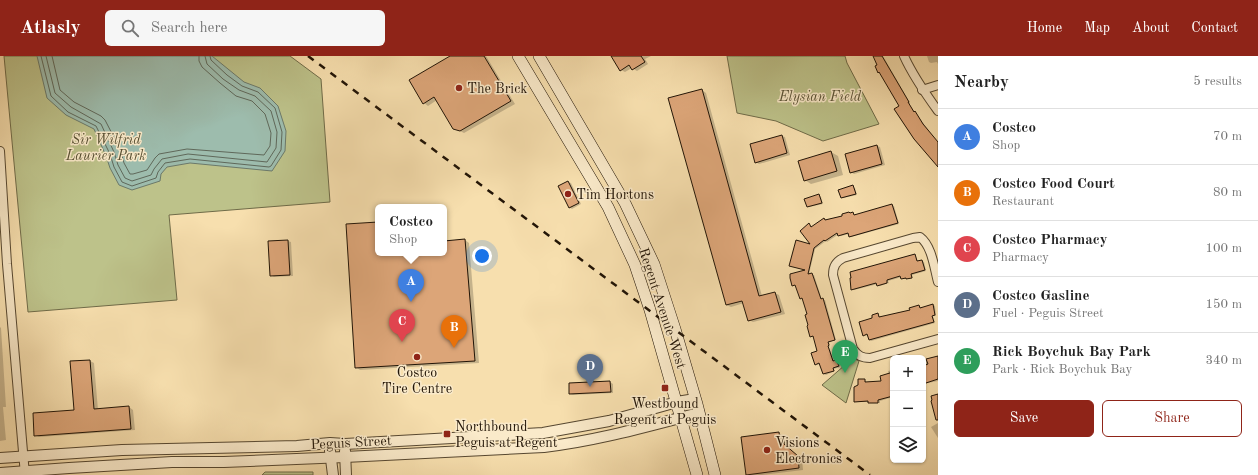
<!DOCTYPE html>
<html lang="en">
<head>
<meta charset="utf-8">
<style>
  body { margin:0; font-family:"Old Standard TT",serif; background:#f6f6f6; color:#222 }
  .controls { position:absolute; right:12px; bottom:12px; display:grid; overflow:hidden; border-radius:6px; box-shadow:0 1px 3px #0004 }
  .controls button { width:36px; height:36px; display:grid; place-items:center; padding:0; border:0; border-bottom:1px solid #e0e0e0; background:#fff; color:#222; font:20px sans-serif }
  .you { position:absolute; left:482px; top:200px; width:14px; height:14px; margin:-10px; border:3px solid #fff; border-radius:50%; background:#1a73e8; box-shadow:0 0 0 6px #1a73e833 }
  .badge { display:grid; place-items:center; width:26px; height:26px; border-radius:50%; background:#8f2418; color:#fff; font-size:13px; font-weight:700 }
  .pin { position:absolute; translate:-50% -33px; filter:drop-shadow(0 1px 2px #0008) }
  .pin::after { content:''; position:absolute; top:21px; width:14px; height:12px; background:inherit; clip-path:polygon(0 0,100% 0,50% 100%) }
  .popup { position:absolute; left:375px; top:148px; width:72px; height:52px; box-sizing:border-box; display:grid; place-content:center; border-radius:6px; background:#fff; filter:drop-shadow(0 1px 3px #0005); font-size:13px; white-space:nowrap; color:#767676 }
  .popup b { font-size:15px; color:#222 }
  .popup::after { content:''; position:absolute; left:50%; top:100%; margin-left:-8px; border:8px solid transparent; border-top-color:#fff }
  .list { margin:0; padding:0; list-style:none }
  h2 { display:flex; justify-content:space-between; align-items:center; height:52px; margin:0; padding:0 16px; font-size:17px }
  h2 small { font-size:13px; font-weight:400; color:#767676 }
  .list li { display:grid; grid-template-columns:26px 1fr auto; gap:12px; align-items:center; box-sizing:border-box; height:56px; padding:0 16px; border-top:1px solid #e0e0e0 }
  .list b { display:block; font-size:15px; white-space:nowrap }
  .list p { margin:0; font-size:13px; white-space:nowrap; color:#767676 }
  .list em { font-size:13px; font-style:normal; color:#767676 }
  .actions { display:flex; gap:8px; padding:12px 16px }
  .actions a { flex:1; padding:9px 0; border:1px solid #8f2418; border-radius:6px; text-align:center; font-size:14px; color:#8f2418 }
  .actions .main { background:#8f2418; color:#fff }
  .icon { flex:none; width:22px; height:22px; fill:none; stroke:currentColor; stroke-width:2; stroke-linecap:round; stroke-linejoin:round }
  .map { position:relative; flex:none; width:938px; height:419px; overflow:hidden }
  header { display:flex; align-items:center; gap:24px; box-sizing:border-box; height:56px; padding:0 20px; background:#8f2418; color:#fff }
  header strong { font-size:19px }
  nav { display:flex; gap:22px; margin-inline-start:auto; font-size:14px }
  .search { width:280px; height:36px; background:#f6f6f6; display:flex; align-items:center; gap:10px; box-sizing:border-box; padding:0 14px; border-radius:6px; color:#767676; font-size:15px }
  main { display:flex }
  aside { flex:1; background:#fff }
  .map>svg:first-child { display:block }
  .green { fill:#bdc28a; stroke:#6f6b48 }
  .water { fill:#9dbcad; stroke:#6b796a }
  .shadow { fill:#0003 }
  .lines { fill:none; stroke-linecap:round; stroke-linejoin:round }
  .shore { stroke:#5f685a; stroke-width:1 }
  .building { fill:#dca578; stroke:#211406 }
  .minor-casing { stroke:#564730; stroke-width:10 }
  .tertiary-casing { stroke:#564730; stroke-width:12 }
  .secondary-casing { stroke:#211406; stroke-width:12 }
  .minor { stroke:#faeaca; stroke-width:8 }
  .tertiary { stroke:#faeaca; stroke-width:10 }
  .secondary { stroke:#faeaca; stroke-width:11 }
  .rail { stroke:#211406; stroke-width:2.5; stroke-dasharray:7 7; stroke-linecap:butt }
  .poi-dot { fill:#8f2418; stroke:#faeaca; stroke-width:1.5 }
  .labels { text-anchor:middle; stroke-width:3; stroke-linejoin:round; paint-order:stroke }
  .poi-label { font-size:14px; fill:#211406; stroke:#faeaca; text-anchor:start }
  .park-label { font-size:14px; font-style:italic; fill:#585134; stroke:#faeaca }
  .street-label { font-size:14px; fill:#211406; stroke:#faeaca }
</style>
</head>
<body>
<header>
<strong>Atlasly</strong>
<div class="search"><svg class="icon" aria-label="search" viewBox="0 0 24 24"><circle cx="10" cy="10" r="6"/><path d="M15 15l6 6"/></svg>Search here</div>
<nav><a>Home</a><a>Map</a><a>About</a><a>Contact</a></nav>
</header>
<main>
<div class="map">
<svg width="938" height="419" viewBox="0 0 938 419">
  <rect width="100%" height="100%" fill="#f7dfae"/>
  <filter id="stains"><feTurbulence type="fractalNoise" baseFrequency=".005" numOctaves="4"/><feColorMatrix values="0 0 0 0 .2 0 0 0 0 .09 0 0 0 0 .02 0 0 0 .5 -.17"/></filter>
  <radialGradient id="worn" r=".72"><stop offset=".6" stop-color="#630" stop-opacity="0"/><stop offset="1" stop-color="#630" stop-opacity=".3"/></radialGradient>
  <g class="green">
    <path d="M4,0H290L321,23L330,146L169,159L177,244L28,256Z"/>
    <path d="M727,0H845L847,7L879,68L823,85L776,65L737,57Z"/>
    <path d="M853,302L859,305L846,347L822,329Z"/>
    <path d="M265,416H313V419H262Z"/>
  </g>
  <path class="water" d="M37,0H212L244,26L260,32L278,50L286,75L285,95L272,115L190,107L167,111L161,118L160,125L132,134L119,129L110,112L106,100L94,73L66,59L47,42Z"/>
  <g class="shadow">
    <path d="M452,0H486L515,48L464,77L454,72L437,44L428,50L424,47Z"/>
    <path d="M612,0H651L645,3L648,8L637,15L632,12L625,16L621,14Z"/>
    <path d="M874,0H883L910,47L909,48L938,87V109L880,17L879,16L878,10Z"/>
    <path d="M927,0H938V8L937,6L931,7L929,6Z"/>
    <path d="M702,34L706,37L762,240L775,237L779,239L785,258L753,266L749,264L744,247L731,251L726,249Z"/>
    <path d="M782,80L785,81L790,99L759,108L756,106Z"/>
    <path d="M877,90L880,91L885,109L854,118L851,116Z"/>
    <path d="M831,96L838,100L843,119L811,128L805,124Z"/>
    <path d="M568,126L571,127L581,148L572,153L569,151Z"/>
    <path d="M853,131L855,132L857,139L843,142L842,141Z"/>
    <path d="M819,139L821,141L823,148L809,151L807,150Z"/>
    <path d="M892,149L894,150L899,168L851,181L849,178L841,180L839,178L827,186L826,185L815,193L809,218L814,219L822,244H825L836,284L829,286L830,290L829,291L834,305L838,306L840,311L834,313L835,315L826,319L824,318L820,308L817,309L816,308L818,296L814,281L811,280L808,259L804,242H800L797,230L793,229L808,214L812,190L809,168L812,171L824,163L826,164L853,157L855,160Z"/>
    <path d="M378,167V197H444V186L465,184L469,187L479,307L360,314L356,311Z"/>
    <path d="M288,185L291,186L293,220L274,221L271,219Z"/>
    <path d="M915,199L916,200L918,206L922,205L924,206L926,215L912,219L913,222L904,223L902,221L888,225L889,227L880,230L878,228L854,234L852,233Z"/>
    <path d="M933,249L935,250L936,260H933L935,267L871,285L870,284L868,279L865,280L864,279L874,262L878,259L881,262L911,255L919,250L921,252Z"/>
    <path d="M0,271L1,272L6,351H3L6,384L0,385Z"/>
    <path d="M938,301V325L923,328V305Z"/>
    <path d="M90,305L94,307L98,354L129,351L133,354L135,374L39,381L35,379L75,354Z"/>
    <path d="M893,314V341L880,345V347H870L868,346H857L855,345L864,324L866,325V327L883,326L889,318L888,315Z"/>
    <path d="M610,326L613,328V337L573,339L570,338Z"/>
    <path d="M938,367V382L931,371Z"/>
    <path d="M779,377L783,380L784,385L788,387V392L802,403L803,414L762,419H749L747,418Z"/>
  </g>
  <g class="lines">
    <g class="shore">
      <path d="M41,0L51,40L68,56L96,70L110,98L114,111L122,126L132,130L156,122L158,116L165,107L190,103L269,111L271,110L281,94L282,76L275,52L258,36L242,30L227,19L211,4L210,0"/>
      <path d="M46,0L55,37L71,51L101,68L114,96L118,109L125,122L132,125L151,119L154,113L162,103L188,98L267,106L276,92L277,76L271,55L255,40L239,34L223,23L207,8L205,0"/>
      <path d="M52,0L60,34L74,46L101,60L105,64L120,93L124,107L130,118H133L147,114L155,102L159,98L187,93L264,99L270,90L271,77L265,58L252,45L236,40L220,27L202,11L199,5V0"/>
    </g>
  </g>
  <g class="building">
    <path d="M450,0H484L511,45L460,75L453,73L434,41L423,48L409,24Z"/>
    <path d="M611,0H641L645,6L632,14L629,9L620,15Z"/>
    <path d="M873,0H882L909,46H908L914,56L915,55L923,68L938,86V111L914,83L894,53L899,50L879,16L878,17L875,10L877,9Z"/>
    <path d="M702,33L759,240L775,236L781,256L748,265L742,245L726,249L668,42Z"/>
    <path d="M782,79L787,97L755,107L750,88Z"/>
    <path d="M877,89L882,108L850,117L845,98Z"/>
    <path d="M831,95L837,115L804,125L798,105Z"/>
    <path d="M568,125L579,147L569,152L558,130Z"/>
    <path d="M853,129L856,138L841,142L838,134Z"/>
    <path d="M819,138L822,147L807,151L804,143Z"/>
    <path d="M892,148L898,167L849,181L848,177L838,180L837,177L825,185L824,184L814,192L808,218L812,217L821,243L823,242L835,284L828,286L829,289L828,290L833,305L836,304L839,310L833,312L834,315L823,318L819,307L815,309L811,297L817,295L813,280L810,281L807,270L808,269L805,259L807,258L802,242L800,243L795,229L792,230L790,222V218L805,214L789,210L796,184L810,188L800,175L809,167L811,171L824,162L825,164L842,160V158L849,156L850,157L853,156L854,159Z"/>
    <path d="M378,166V197H444V185L465,183L475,305L355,312L346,168Z"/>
    <path d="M288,184L290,219L270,220L268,185Z"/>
    <path d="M915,198L917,205L922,204L925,214L911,218L912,222L906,223V222L901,223L900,220L887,224V227L877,230L876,227L851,234L850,222H851L850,216Z"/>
    <path d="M933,248L935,259L932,260L934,266L869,284L867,278L863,280L859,266L872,262V259L878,257L879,261L910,254L909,252L919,249L920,252Z"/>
    <path d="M938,300V323L923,328V310L928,308L926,303Z"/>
    <path d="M90,304L94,353L129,350L131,373L34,380L33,357L74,354L70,305Z"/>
    <path d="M893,316V340L878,344V347H868V345L854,346V331L858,329V323H865V326L881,325L880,320Z"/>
    <path d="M610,325L611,336L569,338V327Z"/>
    <path d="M938,338V364H936L931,345L932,344L931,340Z"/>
    <path d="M779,376L780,384H784V388L798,400L799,412L746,419L741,381Z"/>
  </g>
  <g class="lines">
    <defs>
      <g id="minor">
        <path d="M904,0C913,20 925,37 938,55"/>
        <path d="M922,34L938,29"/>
        <path d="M0,95L7,208L25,419"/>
        <path d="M938,226C934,211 932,190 920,181L913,182L843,202C836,206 833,210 833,219L853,293C858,300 862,302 870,302L938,283"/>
      </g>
      <g id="tertiary">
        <path d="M330,395L333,419"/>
        <path d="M345,395L346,419"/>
        <path d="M0,402L122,394L297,390L330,387L345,388L543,377L609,365L677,346L695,343"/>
        <path d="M0,417L69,412L172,406H224L345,401L544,391C597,385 648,370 699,357"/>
      </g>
      <g id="secondary">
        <path d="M518,0L608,151L635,209L650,254L697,419"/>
        <path d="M539,0L625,147L654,208L675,273L697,348L715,419"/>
      </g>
    </defs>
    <use href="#minor" class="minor-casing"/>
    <use href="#tertiary" class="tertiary-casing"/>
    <use href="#secondary" class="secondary-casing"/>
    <use href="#minor" class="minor"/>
    <use href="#tertiary" class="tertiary"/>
    <use href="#secondary" class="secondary"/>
    <path class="rail" d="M308,0L870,419"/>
  </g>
  <g class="poi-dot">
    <circle cx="459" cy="32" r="4"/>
    <circle cx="568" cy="138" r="4"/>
    <circle cx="417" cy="301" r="4"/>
    <rect x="661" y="328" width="8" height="8" rx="2"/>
    <rect x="443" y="374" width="8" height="8" rx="2"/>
    <circle cx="767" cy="394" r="4"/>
  </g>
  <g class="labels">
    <g class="poi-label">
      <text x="467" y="37">The Brick</text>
      <text x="576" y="143">Tim Hortons</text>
      <text x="417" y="321" text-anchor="middle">Costco<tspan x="417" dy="16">Tire Centre</tspan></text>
      <text x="665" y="352" text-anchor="middle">Westbound<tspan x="665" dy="16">Regent at Peguis</tspan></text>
      <text x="455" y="375">Northbound<tspan x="455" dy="16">Peguis at Regent</tspan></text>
      <text x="775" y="391">Visions<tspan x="775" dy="16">Electronics</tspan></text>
    </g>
    <g class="park-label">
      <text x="820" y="45">Elysian Field</text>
      <text x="106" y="88">Sir Wilfrid<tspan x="106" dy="16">Laurier Park</tspan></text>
    </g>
    <g class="street-label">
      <text transform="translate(663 252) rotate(72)" y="5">Regent Avenue West</text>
      <text transform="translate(351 386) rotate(-3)" y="5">Peguis Street</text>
    </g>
  </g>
  <rect width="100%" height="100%" filter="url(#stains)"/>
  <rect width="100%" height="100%" fill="url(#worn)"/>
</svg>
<div class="controls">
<button>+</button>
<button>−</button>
<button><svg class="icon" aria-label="layers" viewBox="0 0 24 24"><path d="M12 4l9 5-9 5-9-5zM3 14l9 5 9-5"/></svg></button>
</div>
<div class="you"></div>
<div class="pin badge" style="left:411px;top:246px;background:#3f7fe0">A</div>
<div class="popup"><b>Costco</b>Shop</div>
<div class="pin badge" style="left:454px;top:292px;background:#e8710a">B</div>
<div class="pin badge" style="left:402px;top:286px;background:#e0444e">C</div>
<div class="pin badge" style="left:590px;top:331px;background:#5c6f8a">D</div>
<div class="pin badge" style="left:845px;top:317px;background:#2e9e5b">E</div>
</div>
<aside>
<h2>Nearby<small>5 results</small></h2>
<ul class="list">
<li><span class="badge" style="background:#3f7fe0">A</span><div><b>Costco</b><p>Shop</p></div><em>70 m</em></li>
<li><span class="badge" style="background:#e8710a">B</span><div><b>Costco Food Court</b><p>Restaurant</p></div><em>80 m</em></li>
<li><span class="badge" style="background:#e0444e">C</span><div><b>Costco Pharmacy</b><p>Pharmacy</p></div><em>100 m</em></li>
<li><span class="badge" style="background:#5c6f8a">D</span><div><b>Costco Gasline</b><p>Fuel · Peguis Street</p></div><em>150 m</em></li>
<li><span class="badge" style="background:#2e9e5b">E</span><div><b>Rick Boychuk Bay Park</b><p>Park · Rick Boychuk Bay</p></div><em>340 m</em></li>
</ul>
<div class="actions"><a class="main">Save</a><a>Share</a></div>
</aside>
</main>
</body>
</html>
